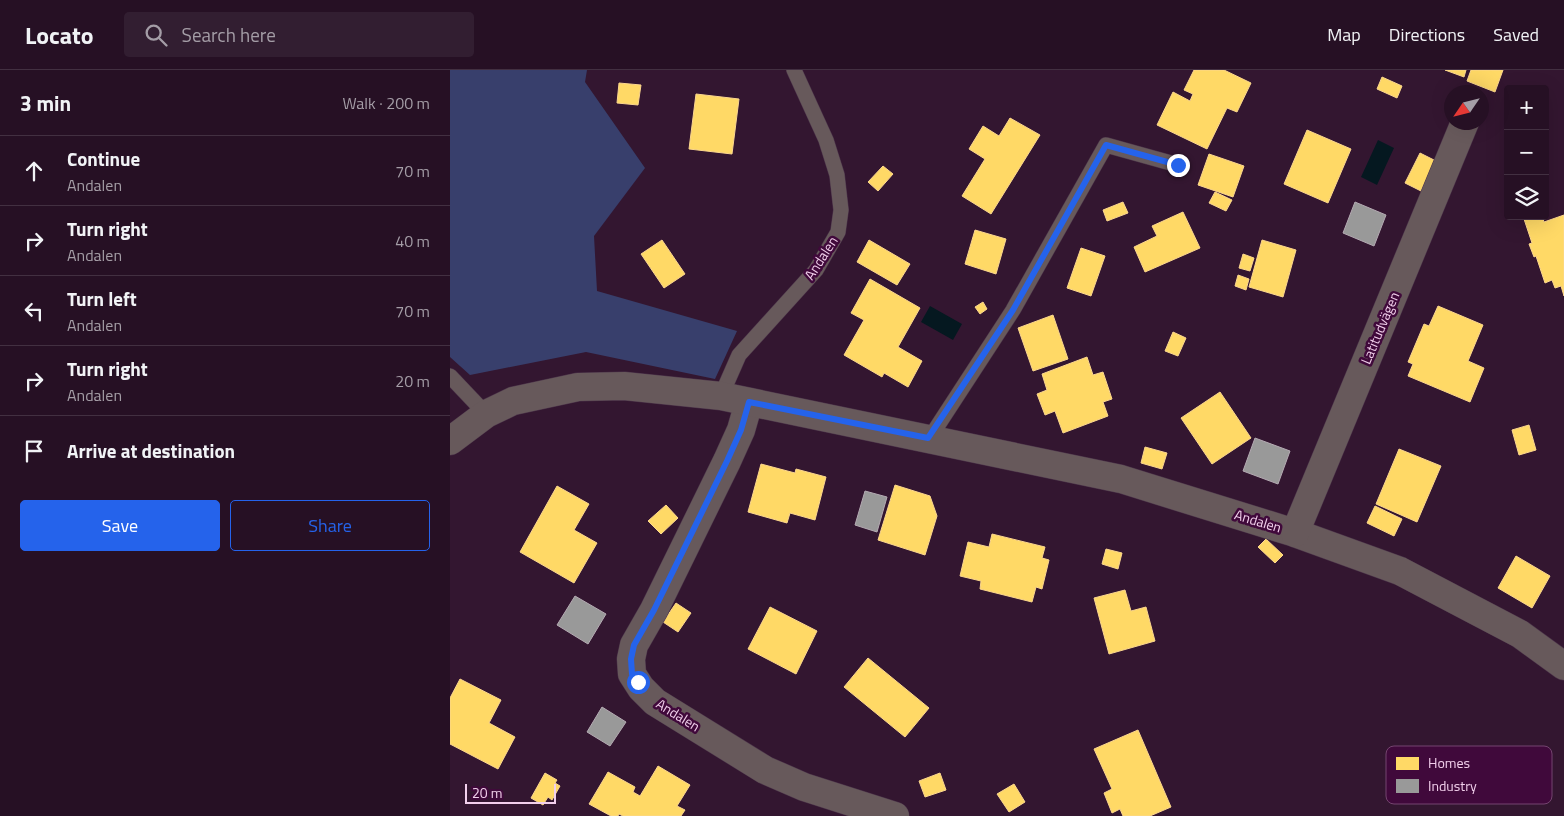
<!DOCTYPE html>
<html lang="en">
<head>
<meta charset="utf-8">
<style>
  body { margin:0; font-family:"Titillium Web",sans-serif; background:#321e31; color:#f1f3f6 }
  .controls { position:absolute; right:15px; top:15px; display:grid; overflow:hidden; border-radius:5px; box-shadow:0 5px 20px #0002 }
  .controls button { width:45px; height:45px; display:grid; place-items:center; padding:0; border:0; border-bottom:1px solid #423041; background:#261024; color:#f1f3f6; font:25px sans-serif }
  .compass { position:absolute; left:994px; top:15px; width:45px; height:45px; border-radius:50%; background:#261024; box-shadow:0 5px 20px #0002; rotate:235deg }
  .scale { position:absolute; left:15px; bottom:12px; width:91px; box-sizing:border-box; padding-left:5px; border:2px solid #f2d0ec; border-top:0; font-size:14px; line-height:18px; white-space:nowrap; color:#f2d0ec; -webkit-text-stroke:4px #40093b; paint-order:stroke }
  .stop { position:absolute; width:15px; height:15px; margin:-11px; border:4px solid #2563eb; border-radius:50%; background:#fff }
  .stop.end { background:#2563eb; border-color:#fff; box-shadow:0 1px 5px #0008 }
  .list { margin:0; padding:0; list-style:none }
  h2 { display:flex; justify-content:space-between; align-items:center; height:65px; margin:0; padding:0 20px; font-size:21px }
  h2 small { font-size:16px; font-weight:400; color:#a49da6 }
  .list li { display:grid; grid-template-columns:32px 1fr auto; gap:15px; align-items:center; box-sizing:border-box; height:70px; padding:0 20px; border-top:1px solid #423041 }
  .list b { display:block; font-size:19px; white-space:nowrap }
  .list p { margin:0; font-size:16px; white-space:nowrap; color:#a49da6 }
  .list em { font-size:16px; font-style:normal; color:#a49da6 }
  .actions { display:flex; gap:10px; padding:15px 20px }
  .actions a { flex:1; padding:11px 0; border:1px solid #2563eb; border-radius:5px; text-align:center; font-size:18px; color:#2563eb }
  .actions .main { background:#2563eb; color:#fff }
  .icon { flex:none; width:28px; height:28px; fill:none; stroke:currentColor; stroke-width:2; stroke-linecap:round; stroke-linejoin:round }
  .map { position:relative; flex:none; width:1114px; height:746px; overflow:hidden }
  header { display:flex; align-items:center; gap:30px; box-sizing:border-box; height:70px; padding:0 25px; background:#261024; border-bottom:1px solid #423041 }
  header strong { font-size:24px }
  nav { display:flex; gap:28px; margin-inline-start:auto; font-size:18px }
  .search { width:350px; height:45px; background:#321e31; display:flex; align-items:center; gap:12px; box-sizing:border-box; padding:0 18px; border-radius:5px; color:#a49da6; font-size:19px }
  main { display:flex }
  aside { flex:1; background:#261024 }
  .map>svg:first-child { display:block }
  .green { fill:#383f6c }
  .water { fill:#051820 }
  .homes { fill:#ffd966; stroke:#fbd68e }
  .industry { fill:#999; stroke:#b4aab2 }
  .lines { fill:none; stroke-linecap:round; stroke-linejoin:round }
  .lane-casing { stroke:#4b3349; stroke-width:16 }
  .street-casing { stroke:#4b3349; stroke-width:29 }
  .lane { stroke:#67595b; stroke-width:15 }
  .street { stroke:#67595b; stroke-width:28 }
  .route { stroke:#2563eb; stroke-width:6 }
  .labels { text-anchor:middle; stroke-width:5; stroke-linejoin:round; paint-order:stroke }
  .street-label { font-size:14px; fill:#f2d0ec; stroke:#40093b }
  .key { fill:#40093b; stroke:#754570; stroke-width:1 }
  .key-label { font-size:14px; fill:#f2d0ec }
</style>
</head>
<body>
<header>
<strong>Locato</strong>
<div class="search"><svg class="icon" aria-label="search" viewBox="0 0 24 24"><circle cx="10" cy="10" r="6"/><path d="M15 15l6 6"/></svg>Search here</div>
<nav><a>Map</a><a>Directions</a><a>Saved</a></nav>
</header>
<main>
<aside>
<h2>3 min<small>Walk · 200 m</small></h2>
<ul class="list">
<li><svg class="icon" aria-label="ahead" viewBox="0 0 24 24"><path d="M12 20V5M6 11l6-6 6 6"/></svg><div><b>Continue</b><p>Andalen</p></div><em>70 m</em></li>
<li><svg class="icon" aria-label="right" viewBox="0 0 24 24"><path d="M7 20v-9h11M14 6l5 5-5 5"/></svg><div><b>Turn right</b><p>Andalen</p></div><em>40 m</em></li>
<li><svg class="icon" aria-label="left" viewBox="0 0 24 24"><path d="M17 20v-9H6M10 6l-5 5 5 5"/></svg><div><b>Turn left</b><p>Andalen</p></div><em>70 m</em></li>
<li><svg class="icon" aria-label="right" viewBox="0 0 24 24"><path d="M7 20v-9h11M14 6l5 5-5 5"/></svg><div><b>Turn right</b><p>Andalen</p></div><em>20 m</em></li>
<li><svg class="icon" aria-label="arrive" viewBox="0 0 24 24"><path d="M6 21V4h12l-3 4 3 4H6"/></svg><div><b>Arrive at destination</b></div></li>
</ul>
<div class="actions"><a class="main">Save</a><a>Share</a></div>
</aside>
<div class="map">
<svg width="1114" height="746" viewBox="0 0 1114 746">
  <rect width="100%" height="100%" fill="#331630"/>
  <path class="green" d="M0,0H137L135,12L195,98L144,166L147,221L287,261L265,309L136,282L20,305L0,287Z"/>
  <g class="water">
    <path d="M928,70L944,78L927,115L911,107Z"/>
    <path d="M480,236L512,254L503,270L471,252Z"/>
  </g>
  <g class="homes">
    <path d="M744,0H774L801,13L787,42L777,38L757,79L707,55L723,22L740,31L743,24L734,20Z"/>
    <path d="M995,0H1016L1014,7Z"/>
    <path d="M1021,0H1053L1045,22L1017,11Z"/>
    <path d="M932,7L952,16L947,28L927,19Z"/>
    <path d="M169,13L191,15L188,35L167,33Z"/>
    <path d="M246,24L289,29L282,84L239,79Z"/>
    <path d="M560,48L590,65L541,144L512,126L535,89L519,79L533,56L549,66Z"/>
    <path d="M857,60L901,79L878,133L834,114Z"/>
    <path d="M970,83L986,91L971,121L955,113Z"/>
    <path d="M759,84L794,96L783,127L748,115Z"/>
    <path d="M433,96L443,104L428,121L418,112Z"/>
    <path d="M765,122L782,130L776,141L759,133Z"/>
    <path d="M673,132L678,143L657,151L653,140Z"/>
    <path d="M733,142L750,178L695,202L684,177L707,166L702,156Z"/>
    <path d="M1114,145V226L1111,216L1105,218L1102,210L1095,213L1086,186L1084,187L1079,174L1082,173L1073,146H1092L1094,152Z"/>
    <path d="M525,160L556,169L546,204L515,194Z"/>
    <path d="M212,170L235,204L214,218L191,184Z"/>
    <path d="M419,170L460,194L447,215L407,192Z"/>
    <path d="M812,170L846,180L833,227L799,217Z"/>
    <path d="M631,178L655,186L641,226L617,218Z"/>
    <path d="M793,184L804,188L800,201L789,198Z"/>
    <path d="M788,205L799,209L796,220L785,216Z"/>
    <path d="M420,209L470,238L448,277L472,291L458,317L434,303L432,307L394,285L414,250L401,243Z"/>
    <path d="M533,232L537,239L530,244L525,237Z"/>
    <path d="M988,236L1033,255L1018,291L1034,298L1020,332L958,306L963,294L958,292L974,254L979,256Z"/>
    <path d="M603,245L618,289L583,301L568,258Z"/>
    <path d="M723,262L736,268L728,286L715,281Z"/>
    <path d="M637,287L643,305L653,302L662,329L653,332L658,346L613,363L605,341L595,345L587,324L597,320L592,304Z"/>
    <path d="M770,322L801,368L762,394L731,348Z"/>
    <path d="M1079,355L1086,380L1069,385L1062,360Z"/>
    <path d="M695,377L717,383L712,399L691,393Z"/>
    <path d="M949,379L991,396L967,452L926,434Z"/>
    <path d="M311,394L345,403L346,399L376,407L365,450L340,443L337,453L298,442Z"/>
    <path d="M445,415L480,426L487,446L475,485L428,470Z"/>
    <path d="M107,416L139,434L124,460L147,473L124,513L70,482Z"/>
    <path d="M216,435L228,448L211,464L198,451Z"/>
    <path d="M925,436L952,449L944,466L917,453Z"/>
    <path d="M542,464L595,477L592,488L599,490L592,519L586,517L582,532L530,519L531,511L510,506L518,472L539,477Z"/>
    <path d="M816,469L833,485L825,493L808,477Z"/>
    <path d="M656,479L672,483L668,499L652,494Z"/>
    <path d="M1066,486L1100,506L1082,538L1048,518Z"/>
    <path d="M675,520L681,541L696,537L705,571L659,584L644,528Z"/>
    <path d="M226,533L241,543L228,562L213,552Z"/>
    <path d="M320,537L367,561L346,604L298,579Z"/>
    <path d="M418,588L479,638L455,667L394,617Z"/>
    <path d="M10,609L51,630L39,653L65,667L48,699L0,674V628Z"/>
    <path d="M688,660L721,737L700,746H673L670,739L662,743L654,723L662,719L644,679Z"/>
    <path d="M208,696L240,715L227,736L235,740L231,746H173L169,744L168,746H161L139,734L158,702L185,717L183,722L190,726Z"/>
    <path d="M95,703L107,710L105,713L110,716L102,730L98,727L93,735L81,728Z"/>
    <path d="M490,703L496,720L475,727L469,711Z"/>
    <path d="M564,714L575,732L559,742L547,724Z"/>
  </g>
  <g class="industry">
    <path d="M905,132L936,145L924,176L893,163Z"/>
    <path d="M805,368L840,381L828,414L793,401Z"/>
    <path d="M415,421L437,427L427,462L405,455Z"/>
    <path d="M125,526L156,544L138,574L107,555Z"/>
    <path d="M152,637L176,652L160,676L137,662Z"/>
  </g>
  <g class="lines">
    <defs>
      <g id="lane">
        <path d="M0,306L36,344"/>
        <path d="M271,326L289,285L366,200L388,162L391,140L387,105L376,70L344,0"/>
        <path d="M479,369L563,240L656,75L728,95"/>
      </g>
      <g id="street">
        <path d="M299,332L291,360L277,391L204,540L184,575L181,589L182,604L191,618L205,632L315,700L354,717L445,746"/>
        <path d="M0,371L36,344L63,331L128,317L174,316L271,326L671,409L845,463L950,501L1070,564L1114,596"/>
        <path d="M845,463L1015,52"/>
      </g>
    </defs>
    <use href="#lane" class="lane-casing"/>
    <use href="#street" class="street-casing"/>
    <use href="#lane" class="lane"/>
    <use href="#street" class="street"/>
  </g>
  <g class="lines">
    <path class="route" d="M188,612L182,604L181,589L184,575L204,540L277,391L291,360L299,332L478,368L563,240L656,75L728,95"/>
  </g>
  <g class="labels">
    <g class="street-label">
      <text transform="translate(371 188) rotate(-57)" y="5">Andalen</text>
      <text transform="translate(930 258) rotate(-67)" y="5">Latitudvägen</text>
      <text transform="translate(808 451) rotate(17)" y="5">Andalen</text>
      <text transform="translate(228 645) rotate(32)" y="5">Andalen</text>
    </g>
  </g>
  <rect x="936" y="676" width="166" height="58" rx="8" class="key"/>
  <rect x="946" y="687" width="23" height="13" fill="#ffd966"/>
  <rect x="946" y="709" width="23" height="14" fill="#999"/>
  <g class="key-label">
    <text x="978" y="698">Homes</text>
    <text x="978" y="721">Industry</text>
  </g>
</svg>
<div class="controls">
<button>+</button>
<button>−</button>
<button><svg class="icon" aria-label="layers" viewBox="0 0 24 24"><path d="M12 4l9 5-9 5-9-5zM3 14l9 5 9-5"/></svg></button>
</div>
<svg class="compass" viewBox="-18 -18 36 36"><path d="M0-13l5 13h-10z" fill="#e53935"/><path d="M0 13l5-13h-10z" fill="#a49da6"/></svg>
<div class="scale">20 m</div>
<div class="stop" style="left:188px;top:612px"></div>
<div class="stop end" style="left:728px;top:95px"></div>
</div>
</main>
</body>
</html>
